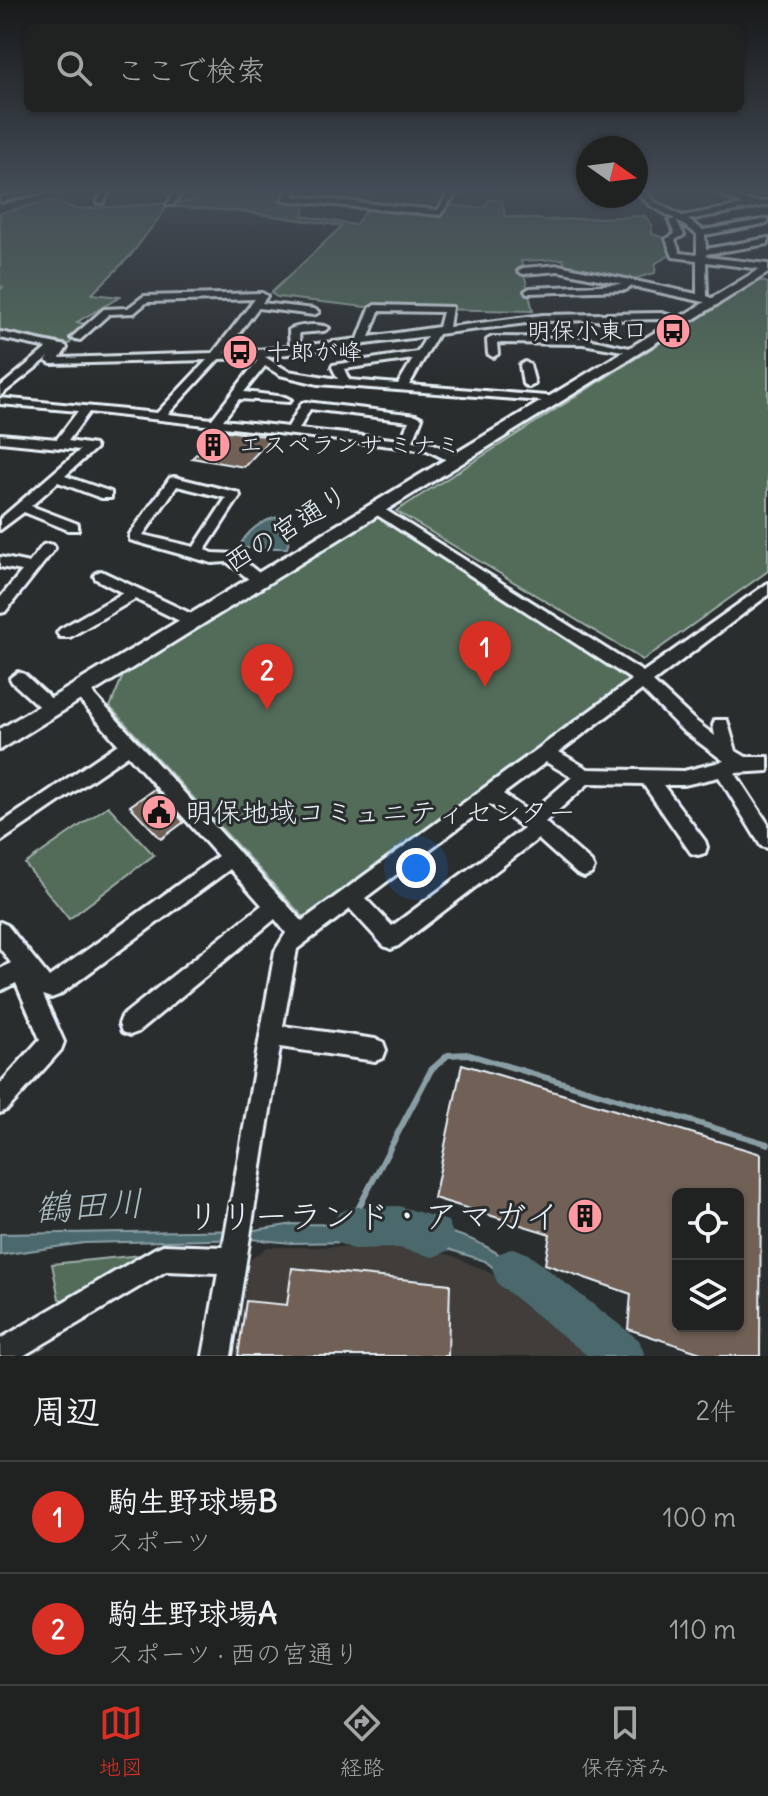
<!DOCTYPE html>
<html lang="ja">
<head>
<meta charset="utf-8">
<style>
  body { margin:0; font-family:Delius,"Klee One",sans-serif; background:#282a2a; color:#f1f3f6 }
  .controls { position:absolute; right:24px; bottom:24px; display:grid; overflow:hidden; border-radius:12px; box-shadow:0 2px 6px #0004 }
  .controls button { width:72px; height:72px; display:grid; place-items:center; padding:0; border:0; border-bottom:2px solid #3d3f40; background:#202222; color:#f1f3f6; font:40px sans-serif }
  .compass { position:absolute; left:576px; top:136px; width:72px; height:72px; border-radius:50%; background:#202222; box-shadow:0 2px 6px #0004; rotate:104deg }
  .you { position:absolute; left:416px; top:868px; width:28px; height:28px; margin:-20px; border:6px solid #fff; border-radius:50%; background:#1a73e8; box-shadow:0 0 0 12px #1a73e833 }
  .badge { display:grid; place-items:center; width:52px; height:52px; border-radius:50%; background:#d93025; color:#fff; font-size:26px; font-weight:700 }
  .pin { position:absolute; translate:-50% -66px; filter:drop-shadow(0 2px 4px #0008) }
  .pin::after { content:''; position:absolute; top:42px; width:28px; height:24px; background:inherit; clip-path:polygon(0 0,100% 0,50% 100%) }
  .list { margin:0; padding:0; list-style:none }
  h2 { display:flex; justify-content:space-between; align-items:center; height:104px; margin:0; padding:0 32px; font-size:34px }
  h2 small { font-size:26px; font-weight:400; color:#a2a4a5 }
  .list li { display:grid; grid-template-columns:52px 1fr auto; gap:24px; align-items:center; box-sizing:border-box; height:112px; padding:0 32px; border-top:2px solid #3d3f40 }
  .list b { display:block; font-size:30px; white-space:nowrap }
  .list p { margin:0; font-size:26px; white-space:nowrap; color:#a2a4a5 }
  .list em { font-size:26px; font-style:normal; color:#a2a4a5 }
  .icon { flex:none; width:44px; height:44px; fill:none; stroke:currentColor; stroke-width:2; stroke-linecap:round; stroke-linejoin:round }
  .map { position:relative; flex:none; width:768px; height:1356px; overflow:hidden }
  .search { position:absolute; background:#202222; box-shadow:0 2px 6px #0004; left:24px; right:24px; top:24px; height:88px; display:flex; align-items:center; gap:20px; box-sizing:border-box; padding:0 28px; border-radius:12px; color:#a2a4a5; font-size:30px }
  .sheet { height:328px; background:#202222 }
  nav { display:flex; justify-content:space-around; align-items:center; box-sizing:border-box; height:112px; border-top:2px solid #3d3f40; background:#202222; font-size:22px; color:#a2a4a5 }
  nav a { display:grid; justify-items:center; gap:4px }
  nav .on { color:#d93025 }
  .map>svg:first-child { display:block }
  .built { fill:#3f3d3a }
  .green { fill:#536c5a; stroke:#9eaea9; stroke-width:2 }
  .water { fill:#4b696d; stroke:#8a9fa5; stroke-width:2 }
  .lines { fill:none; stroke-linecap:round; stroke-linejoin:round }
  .stream { stroke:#8a9fa5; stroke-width:6 }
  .river { fill:#4b696d; fill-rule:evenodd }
  .building { fill:#706157; stroke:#e8f1f8; stroke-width:2; fill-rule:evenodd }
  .street-casing { stroke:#e8f1f8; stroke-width:6 }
  .secondary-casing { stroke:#e8f1f8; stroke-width:6 }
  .street { fill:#2a2d2e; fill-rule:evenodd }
  .secondary { fill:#2a2d2e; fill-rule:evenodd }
  .labels { text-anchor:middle; stroke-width:6; stroke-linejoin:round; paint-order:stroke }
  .far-poi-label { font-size:24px; fill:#e8f1f8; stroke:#2a2d2e; text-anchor:start }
  .street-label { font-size:28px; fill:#e8f1f8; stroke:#2a2d2e }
  .poi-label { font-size:28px; fill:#e8f1f8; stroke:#2a2d2e; text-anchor:start }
  .near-poi-label { font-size:34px; fill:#e8f1f8; stroke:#2a2d2e; text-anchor:end }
  .near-water-label { font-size:36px; font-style:italic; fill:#a9bbc0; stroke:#2a2d2e }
</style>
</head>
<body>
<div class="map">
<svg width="768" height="1356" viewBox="0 0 768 1356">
  <rect width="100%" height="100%" fill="#2a2d2e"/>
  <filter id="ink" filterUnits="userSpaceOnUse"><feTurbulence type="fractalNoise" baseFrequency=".0125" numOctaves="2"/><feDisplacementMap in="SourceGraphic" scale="16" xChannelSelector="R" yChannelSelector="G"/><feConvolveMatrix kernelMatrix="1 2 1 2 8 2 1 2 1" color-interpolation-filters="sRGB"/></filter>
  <g filter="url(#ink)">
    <g class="built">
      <path d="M294,191H451L438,212L289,196Z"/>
      <path d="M267,1247H411L451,1255L501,1278L601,1356H236L250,1260Z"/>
    </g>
    <g class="green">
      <path d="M201,191L286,192L282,199L299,201L305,209L303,216L355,225L367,209L441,215L448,205L484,208L488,200H502L505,216L545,220L645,216L652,225V234L665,238L674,253L656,263L655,273L630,280L566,268L563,259L521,261L533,311L375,308L277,297L271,293L342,226L246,212L168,206L130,256L92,294L120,297L77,322L90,325L69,344L0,330V290L3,287L0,286V213L51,200L77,209L189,202Z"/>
      <path d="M759,280L768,283V571L643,660L396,511Z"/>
      <path d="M377,513L636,680L306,920L110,707L124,673Z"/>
      <path d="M108,806L154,855L69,919L25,864Z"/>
      <path d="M141,1255L70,1302L59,1299L52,1264Z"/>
    </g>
    <g class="water">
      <path d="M279,517C290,524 291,537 287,548H239C245,533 262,519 279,517Z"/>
      <path d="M294,1224C352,1226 423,1217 477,1242C522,1263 583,1323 624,1356H600L485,1261L423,1241L291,1243L251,1239L84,1243L0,1255V1234L255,1230Z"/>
    </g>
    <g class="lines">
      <path class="stream" d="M348,1228L431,1070L448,1055L467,1054L768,1144"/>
      <g class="river">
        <path d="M399,1206L448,1221L454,1236L448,1251L433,1257L399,1248L353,1249L338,1243L332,1228L338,1213L353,1207Z"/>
        <path d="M513,1248L528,1254L639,1340L645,1356H588L498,1284L492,1269L498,1254Z"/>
      </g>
    </g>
    <g class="building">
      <path d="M222,430L254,435L273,436L244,467L192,458Z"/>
      <path d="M154,789L184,822L161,839L130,806Z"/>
      <path d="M462,1064L761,1154L760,1356H710L628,1329L631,1294L545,1264L550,1234L434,1198ZM678,1194H738V1326H678Z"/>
      <path d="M292,1268L450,1284L448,1356H238L246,1301L287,1305Z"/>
    </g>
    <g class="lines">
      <defs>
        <g id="street">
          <path d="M29,191H45L0,202V198Z"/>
          <path d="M102,191H110L103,203H97Z"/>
          <path d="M175,191H183L173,205H167Z"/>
          <path d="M287,191H296L291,196L438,210L450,191H458L440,215L282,200Z"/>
          <path d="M636,191H644L655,202L682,216L742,205L715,191C738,191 742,205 768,201V205L688,220L703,230L768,219V223L705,235L706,249L768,238V244L706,254L707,257L768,264V270L706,262L707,296L714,300L709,303L630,286L626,290L527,293L525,291L530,288L623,284L559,271L523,274L518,271L523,268L559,265L697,294V260L673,257L666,239L675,234L669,221L675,219L650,205ZM676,220L697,234V255L680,253L675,240L684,235Z"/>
          <path d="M262,293L267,296L262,303L314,309L319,312L314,315L258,308L224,353L290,347L289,330C298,325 320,323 329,328L324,331L299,333L300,346L358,339L370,308L375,305L452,307L449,327L543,315L661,313L686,320L681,323L661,319L543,321L438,334L409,385L559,397V401L555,402L318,384L280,375L265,366L244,392L285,397L291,400L289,402L239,399L223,420L288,427L302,403L306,402L416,415L422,418L413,441L434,444L459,457V463L455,464L427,450L89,412L68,441L94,445L96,448L65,476L111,492V498H101L58,482L31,506L78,524V530H68L24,512L0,530V519L80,450L0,442V434L57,439L78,411L0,404V398L157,413L207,360L51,364L46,361L49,357L0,396V387L47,348L0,338V332L66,346L67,348L60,358L213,353L255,299L147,302L134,313L109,314L80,340L71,338L104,309L128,308L144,296ZM379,311L443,312L439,327L369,337ZM427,336L417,352L333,365L332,367L338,379L288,371L265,357ZM252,358L257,361L212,419L168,414L219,359ZM413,359L398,384L349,380L344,369ZM310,409L409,421L401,440L299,429Z"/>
          <path d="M492,337L583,338L639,350L634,353L583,344L497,343L498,354L493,357L488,354L487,340Z"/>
          <path d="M525,362L530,365L535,384L529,387L523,384L520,365Z"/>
          <path d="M174,477L239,493L240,496L205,550L213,553L235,554L264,577L266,580L264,583H254L227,562L212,563L130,540V534L170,478ZM177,486L226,498L194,547L143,535Z"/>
          <path d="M376,504L643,672L768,583V595L653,682L693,719L715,736L713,725L715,720H727L736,751L746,757H768V771L735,773L768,824V848L761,846L719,777L684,785H663L705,841L707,847L705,853L698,855L691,853L643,784L589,783L545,822L591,862L594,868L591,874L584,877L577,874L538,839L398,946L391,949L384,946L350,909L297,949L283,1026L375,1039L383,1042L386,1050L383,1058L375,1061L280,1047L231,1356H203L218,1273L166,1271L23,1356H0V1339L154,1249L163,1245L223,1247L275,951L286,933L275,919L138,1032L130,1035L122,1032L119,1024L122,1016L262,905L230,869L59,995L51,998L43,995L64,1042L61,1050L8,1109L0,1113V1084L40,1039L16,983L0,991V969L11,963L0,948V922L7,925L49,977L218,856L128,755L0,842V824L118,744L75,695L73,691L75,687H87L302,921L632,680L371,511L369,508ZM642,690L681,729L724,761L684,771L588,769L559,752ZM546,762L572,777L530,813L503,794ZM490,804L524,828L392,926L365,898Z"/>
          <path d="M48,544L53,545L55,548L53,551L5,612L0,613V598L22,571L0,567V557L29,563L43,545Z"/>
          <path d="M101,571L198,617L201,621L193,626L188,625L135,599L70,637H60L57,633L60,629L123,593L96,579L94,576L96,573Z"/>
          <path d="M18,672L24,674L58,705L60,709L58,713H46L12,682L10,678Z"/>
        </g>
        <path id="secondary" d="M768,264V273L0,750V729Z"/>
      </defs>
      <use href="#street" class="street-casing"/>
      <use href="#secondary" class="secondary-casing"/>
      <use href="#street" class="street"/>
      <use href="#secondary" class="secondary"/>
    </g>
  </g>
  <linearGradient id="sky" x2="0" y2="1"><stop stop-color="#171919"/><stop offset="0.5" stop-color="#444c57"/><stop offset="1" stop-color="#444c57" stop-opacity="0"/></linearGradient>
  <rect width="768" height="381" fill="url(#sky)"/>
  <defs>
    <symbol id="bus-disc" viewBox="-11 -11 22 22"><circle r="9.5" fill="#ff9aa2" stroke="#2a2d2e"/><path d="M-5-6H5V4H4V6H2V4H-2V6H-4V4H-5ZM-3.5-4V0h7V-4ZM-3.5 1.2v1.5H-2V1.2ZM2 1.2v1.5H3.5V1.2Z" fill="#111"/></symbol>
    <symbol id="building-disc" viewBox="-11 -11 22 22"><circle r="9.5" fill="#ff9aa2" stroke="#2a2d2e"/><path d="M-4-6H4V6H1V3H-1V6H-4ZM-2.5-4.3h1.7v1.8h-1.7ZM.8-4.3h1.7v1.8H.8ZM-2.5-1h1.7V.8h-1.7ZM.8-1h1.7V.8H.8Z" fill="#111"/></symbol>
    <symbol id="civic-disc" viewBox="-11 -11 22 22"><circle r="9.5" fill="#ff9aa2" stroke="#2a2d2e"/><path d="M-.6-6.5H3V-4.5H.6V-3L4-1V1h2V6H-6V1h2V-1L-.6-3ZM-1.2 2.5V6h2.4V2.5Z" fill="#111"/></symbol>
  </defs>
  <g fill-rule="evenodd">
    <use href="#bus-disc" x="653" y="311" width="40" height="40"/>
    <use href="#bus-disc" x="220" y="332" width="40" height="40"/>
    <use href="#building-disc" x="193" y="425" width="40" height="40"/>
    <use href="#civic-disc" x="139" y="792" width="40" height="40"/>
    <use href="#building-disc" x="565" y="1196" width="40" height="40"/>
  </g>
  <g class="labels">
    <g class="far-poi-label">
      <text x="647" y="339" text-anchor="end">明保小東口</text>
      <text x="266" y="360">十郎が峰</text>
      <text x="239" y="453">エスペランサ ミナミ</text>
    </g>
    <g class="street-label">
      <text transform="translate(286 528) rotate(-32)" y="10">西の宮通り</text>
    </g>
    <g class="poi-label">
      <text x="185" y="822">明保地域コミュニティセンター</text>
    </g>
    <g class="near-poi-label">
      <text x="559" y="1228">リリーランド・アマガイ</text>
    </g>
    <g class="near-water-label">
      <text transform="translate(89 1205) rotate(-3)" y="13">鶴田川</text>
    </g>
  </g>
</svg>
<div class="controls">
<button><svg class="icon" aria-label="locate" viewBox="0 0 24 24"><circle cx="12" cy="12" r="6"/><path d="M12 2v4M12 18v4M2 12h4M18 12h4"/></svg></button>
<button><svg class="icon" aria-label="layers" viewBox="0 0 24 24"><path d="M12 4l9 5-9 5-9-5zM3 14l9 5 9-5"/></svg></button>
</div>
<svg class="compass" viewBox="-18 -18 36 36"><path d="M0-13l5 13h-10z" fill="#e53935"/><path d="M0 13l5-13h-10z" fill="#a2a4a5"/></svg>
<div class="you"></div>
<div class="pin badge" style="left:485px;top:687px">1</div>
<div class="pin badge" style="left:267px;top:710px">2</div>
<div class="search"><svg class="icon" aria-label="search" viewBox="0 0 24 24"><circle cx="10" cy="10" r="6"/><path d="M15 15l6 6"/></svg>ここで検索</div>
</div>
<section class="sheet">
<h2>周辺<small>2件</small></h2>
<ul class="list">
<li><span class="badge">1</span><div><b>駒生野球場B</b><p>スポーツ</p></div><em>100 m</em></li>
<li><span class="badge">2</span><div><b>駒生野球場A</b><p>スポーツ · 西の宮通り</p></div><em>110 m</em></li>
</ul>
</section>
<nav>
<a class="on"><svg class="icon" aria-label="map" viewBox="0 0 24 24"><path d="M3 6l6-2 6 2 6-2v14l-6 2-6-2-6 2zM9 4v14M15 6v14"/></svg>地図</a>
<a><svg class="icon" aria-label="directions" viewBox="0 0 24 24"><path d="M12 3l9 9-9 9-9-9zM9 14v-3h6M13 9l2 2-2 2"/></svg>経路</a>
<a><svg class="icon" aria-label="saved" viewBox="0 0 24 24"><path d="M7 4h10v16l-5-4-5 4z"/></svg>保存済み</a>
</nav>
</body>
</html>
